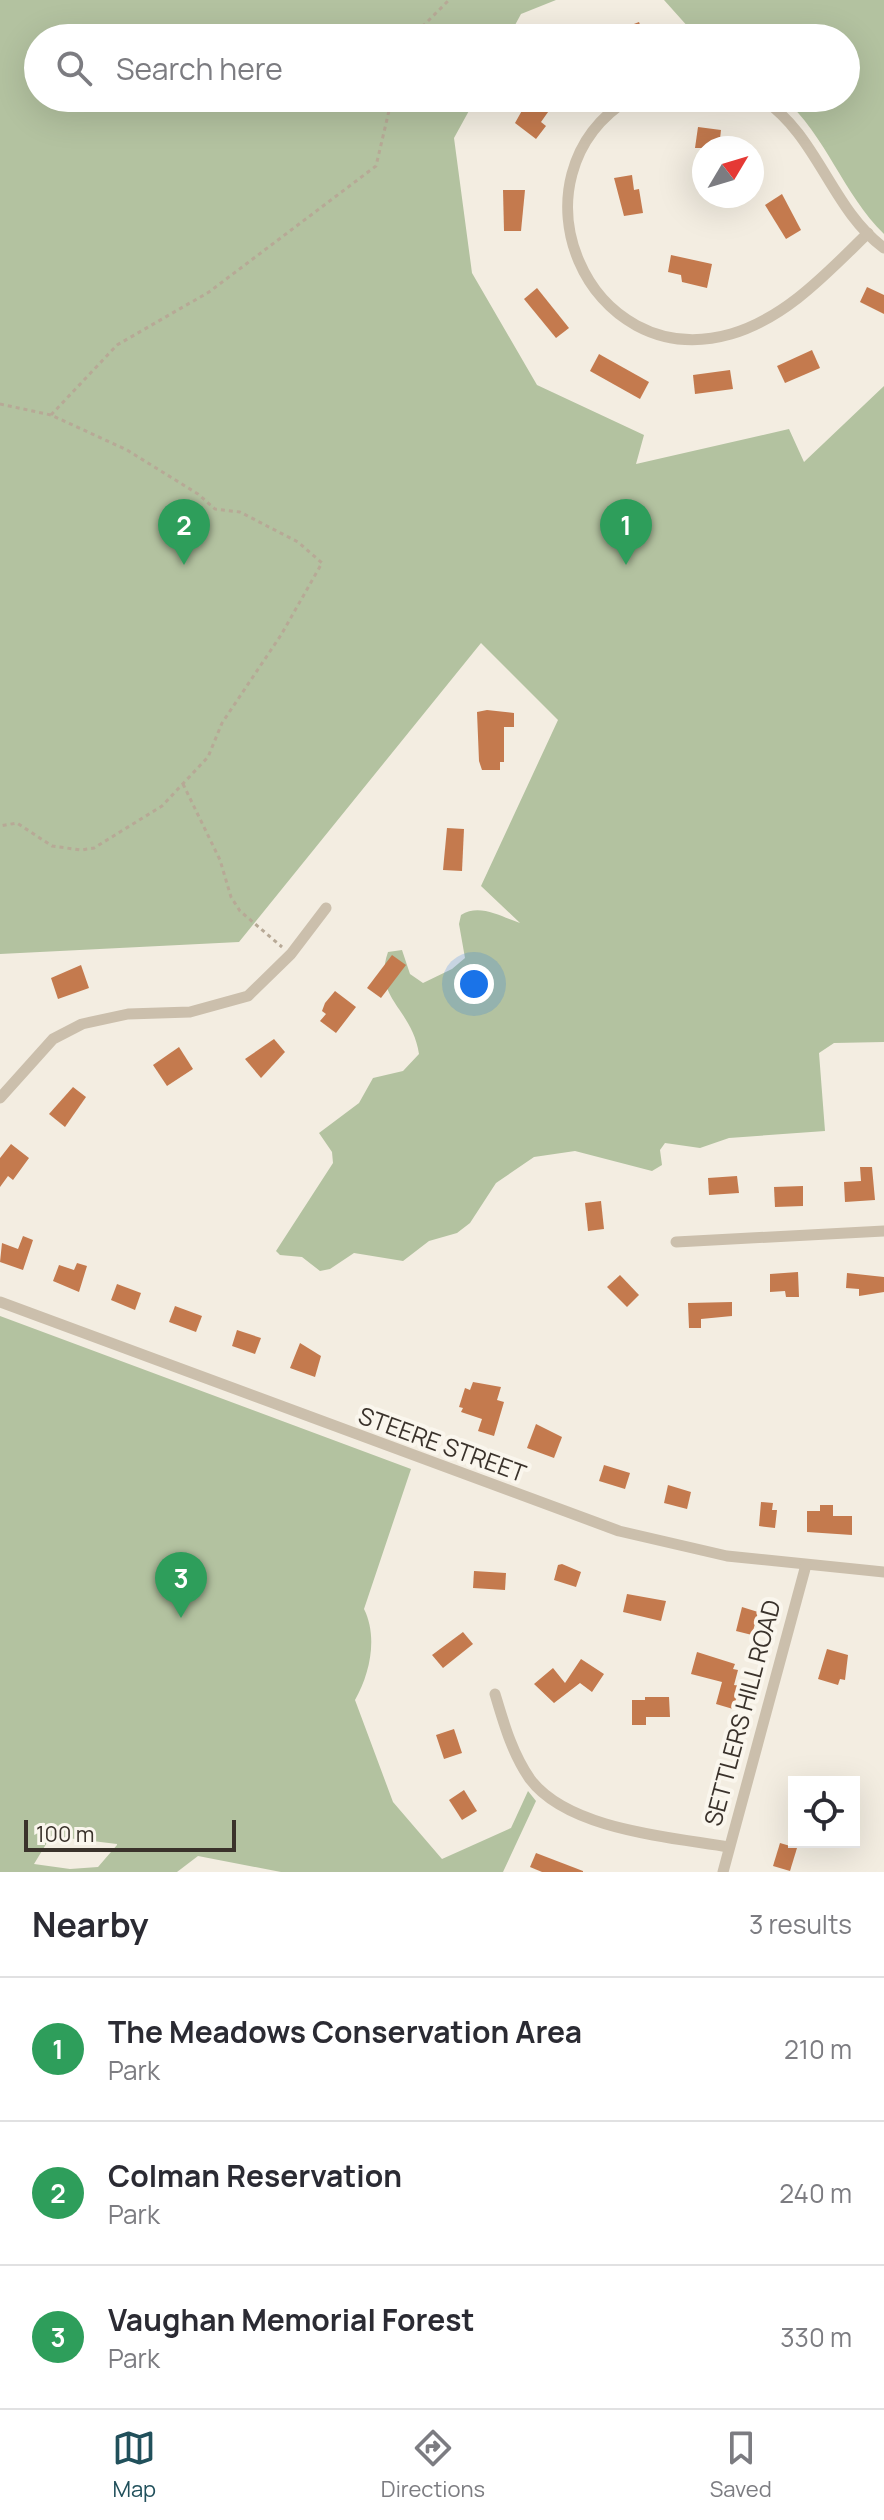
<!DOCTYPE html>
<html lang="en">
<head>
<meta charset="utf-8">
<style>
  body { margin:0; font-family:Manrope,sans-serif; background:#f7f7f7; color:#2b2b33 }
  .controls { position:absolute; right:24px; bottom:24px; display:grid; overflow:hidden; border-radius:0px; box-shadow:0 8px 32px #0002 }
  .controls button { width:72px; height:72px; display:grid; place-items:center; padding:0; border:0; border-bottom:2px solid #e1e1e2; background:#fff; color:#2b2b33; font:40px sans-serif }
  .compass { position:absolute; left:692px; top:136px; width:72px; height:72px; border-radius:50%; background:#fff; box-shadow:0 8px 32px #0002; rotate:52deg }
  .scale { position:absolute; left:24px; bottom:20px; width:212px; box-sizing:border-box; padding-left:8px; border:4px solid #3a322b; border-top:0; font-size:22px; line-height:28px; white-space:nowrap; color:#3a322b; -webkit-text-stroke:6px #faf6ed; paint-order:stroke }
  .you { position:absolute; left:474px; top:984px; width:28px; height:28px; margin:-20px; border:6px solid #fff; border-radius:50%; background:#1a73e8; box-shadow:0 0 0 12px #1a73e833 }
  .badge { display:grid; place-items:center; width:52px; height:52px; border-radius:50%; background:#21505b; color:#fff; font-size:26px; font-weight:700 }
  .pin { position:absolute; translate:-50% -66px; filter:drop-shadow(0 2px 4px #0008) }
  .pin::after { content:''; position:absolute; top:42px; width:28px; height:24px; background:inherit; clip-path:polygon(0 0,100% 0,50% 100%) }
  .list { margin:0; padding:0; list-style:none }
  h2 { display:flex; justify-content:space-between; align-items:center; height:104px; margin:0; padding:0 32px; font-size:34px }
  h2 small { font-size:26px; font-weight:400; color:#7c7c81 }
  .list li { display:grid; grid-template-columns:52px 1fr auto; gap:24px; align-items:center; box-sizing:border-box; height:144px; padding:0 32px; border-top:2px solid #e1e1e2 }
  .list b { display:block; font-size:30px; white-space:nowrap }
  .list p { margin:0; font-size:26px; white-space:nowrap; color:#7c7c81 }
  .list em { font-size:26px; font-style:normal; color:#7c7c81 }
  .icon { flex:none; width:44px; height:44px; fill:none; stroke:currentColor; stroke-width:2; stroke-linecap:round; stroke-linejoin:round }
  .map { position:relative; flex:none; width:884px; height:1872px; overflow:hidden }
  .search { position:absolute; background:#fff; box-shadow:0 8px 32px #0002; left:24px; right:24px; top:24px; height:88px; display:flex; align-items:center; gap:20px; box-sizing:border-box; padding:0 28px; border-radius:44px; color:#7c7c81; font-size:30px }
  .sheet { height:536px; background:#fff }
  nav { display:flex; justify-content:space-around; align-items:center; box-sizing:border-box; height:112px; border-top:2px solid #e1e1e2; background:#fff; font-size:22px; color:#7c7c81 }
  nav a { display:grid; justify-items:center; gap:4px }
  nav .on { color:#21505b }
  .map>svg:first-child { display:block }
  .green { fill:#b3c2a0; fill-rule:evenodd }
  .building { fill:#c47a4e }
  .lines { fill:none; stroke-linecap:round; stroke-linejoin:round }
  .path { stroke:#b7a996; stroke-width:3; stroke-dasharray:4 4; stroke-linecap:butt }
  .street { stroke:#cbbfac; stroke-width:11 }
  .labels { text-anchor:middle; stroke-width:8; stroke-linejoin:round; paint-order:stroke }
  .street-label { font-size:24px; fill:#3a322b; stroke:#faf6ed }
</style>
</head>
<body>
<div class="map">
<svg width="884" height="1872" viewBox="0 0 884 1872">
  <rect width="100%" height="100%" fill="#f3ede1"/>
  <g class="green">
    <path d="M0,0H556L521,14L508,38H38V98H476L454,138L472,273L537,385L644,435L636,464L789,429L804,462L884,386V1042L834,1043L819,1053L825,1131L729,1138L700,1148L665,1143L660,1150L662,1165L652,1171L575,1151L534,1157L496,1183L470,1223L457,1233L429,1241L403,1261L354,1253L330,1269L320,1271L302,1257L280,1255L276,1251L333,1163L332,1152L319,1133L359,1103L373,1078L403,1071L419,1054C412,1007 372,999 388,952L402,950L410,974L423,983L452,969L465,958L459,924L461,915C480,903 501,917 520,923L481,886L558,720L481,643L239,942L0,954Z"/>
    <path d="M664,0H884V234C843,194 826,135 783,98H846V38H698Z"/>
    <path d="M0,1316L411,1469L364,1609C378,1637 370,1674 355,1700L393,1802L442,1859L511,1828L528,1791L536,1801L503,1872H281L198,1856L177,1872H0ZM51,1836L117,1844V1845L98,1867L70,1869L34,1864Z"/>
  </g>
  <g class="building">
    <path d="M639,22L645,38H601V37Z"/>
    <path d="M529,98H543L553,105L541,122L546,126L536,139L515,123Z"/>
    <path d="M698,127L721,130L719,148H695Z"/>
    <path d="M632,175L634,190L639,189L643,213L624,216L614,178Z"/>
    <path d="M503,190H525L521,231H504Z"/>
    <path d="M782,194L801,230L786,239L765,205Z"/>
    <path d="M671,255L712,264L707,288L682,282L681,275L668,272Z"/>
    <path d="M867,287L884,295V314L860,302Z"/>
    <path d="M537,288L569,328L556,338L524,299Z"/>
    <path d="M812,350L820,368L785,383L777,366Z"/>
    <path d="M599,354L649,382L640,399L590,371Z"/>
    <path d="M730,370L733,389L695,394L693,375Z"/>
    <path d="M487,710L514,713V727H504V762H500V770H482L479,761L477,712Z"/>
    <path d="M447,828L464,829L462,871L443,870Z"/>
    <path d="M392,955L406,965L381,998L367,988Z"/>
    <path d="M81,965L89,988L58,999L51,978Z"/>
    <path d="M335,991L356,1007L336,1033L320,1021L326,1014L322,1011L325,1003Z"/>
    <path d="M274,1039L285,1052L261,1078L245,1059Z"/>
    <path d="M179,1047L193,1069L167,1086L153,1065Z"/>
    <path d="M73,1087L86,1097L65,1127L49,1114Z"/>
    <path d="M11,1144L29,1158L13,1180L8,1176L0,1187V1158Z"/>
    <path d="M860,1167H872L875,1200L845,1202L844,1182L861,1181Z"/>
    <path d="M737,1176L739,1193L709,1195L708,1178Z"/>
    <path d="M803,1186V1206L775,1207L774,1187Z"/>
    <path d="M601,1201L604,1229L588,1231L585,1203Z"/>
    <path d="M23,1236L33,1240L23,1270L0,1262L2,1243L18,1249Z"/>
    <path d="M77,1263L87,1266L79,1292L53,1281L59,1265L74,1270Z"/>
    <path d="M798,1272L799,1297H786L785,1291L770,1292V1274Z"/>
    <path d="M847,1273L884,1277V1292L859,1296V1289L846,1288Z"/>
    <path d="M620,1275L639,1295L627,1307L607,1287Z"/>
    <path d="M117,1284L141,1293L135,1310L111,1300Z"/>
    <path d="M732,1302V1316L701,1319V1328H689L688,1303Z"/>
    <path d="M175,1306L202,1316L196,1332L169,1322Z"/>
    <path d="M237,1330L261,1338L255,1354L232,1346Z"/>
    <path d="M300,1343L321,1356L315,1377L290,1368Z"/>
    <path d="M473,1382L501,1387L497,1400L504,1402L494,1436L478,1431L482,1419L461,1412L463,1408L459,1407L465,1388L470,1390Z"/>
    <path d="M536,1424L562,1437L554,1458L527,1448Z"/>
    <path d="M604,1465L630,1473L625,1489L599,1481Z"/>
    <path d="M668,1485L691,1492L687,1509L664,1503Z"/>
    <path d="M761,1502L773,1503L772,1510H777L775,1528L759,1526Z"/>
    <path d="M820,1505H833V1516H852V1535L807,1532V1511H820Z"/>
    <path d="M562,1564L581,1572L576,1587L554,1580L558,1565Z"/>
    <path d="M474,1571L506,1573L505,1590L473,1588Z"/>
    <path d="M627,1594L666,1601L661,1621L623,1612Z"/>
    <path d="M742,1607L758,1612L752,1635L736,1631Z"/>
    <path d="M463,1632L473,1644L443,1668L432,1655Z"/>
    <path d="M827,1649L848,1655L845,1680L840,1679L838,1685L818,1679Z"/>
    <path d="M697,1652L735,1664L733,1669L738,1670L734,1685L740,1686L733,1709L716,1704L722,1682L691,1674Z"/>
    <path d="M581,1659L604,1674L592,1692L580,1683L554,1703L534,1684L553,1668L565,1683Z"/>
    <path d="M645,1697H669L670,1717H646V1725H632V1700H645Z"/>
    <path d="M454,1729L462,1753L444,1759L436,1735Z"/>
    <path d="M464,1790L477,1811L462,1820L449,1800Z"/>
    <path d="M780,1843L797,1848L790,1871L773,1866Z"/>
    <path d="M536,1853L583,1871V1872H542L530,1867Z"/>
  </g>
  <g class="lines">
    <g class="path">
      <path d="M411,38L449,0"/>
      <path d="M0,404L51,415L127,450L198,494L215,509L240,512L298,542L322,563L281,635L222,723L208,757L162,806L94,848L81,850L52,846L17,823L0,826"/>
      <path d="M51,415L117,345L209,292L376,166L392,98"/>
      <path d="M183,784L220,860L231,897L240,911L282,947"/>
    </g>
    <g class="street">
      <path d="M630,98C503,177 587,375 731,334C786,318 828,272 868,233"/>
      <path d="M761,98C818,135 831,209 884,248"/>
      <path d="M0,1098L53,1039L82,1024L128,1014L190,1012L248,996L291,954L326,908"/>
      <path d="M676,1242L884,1231"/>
      <path d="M0,1302L619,1531L727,1556L884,1572"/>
      <path d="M495,1694C504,1724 512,1753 530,1779C568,1830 671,1837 729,1847"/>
      <path d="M723,1872L806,1565"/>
    </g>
  </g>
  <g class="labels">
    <g class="street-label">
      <text transform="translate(442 1445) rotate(20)" y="8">STEERE STREET</text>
      <text transform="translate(743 1713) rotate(-75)" y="8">SETTLERS HILL ROAD</text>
    </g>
  </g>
</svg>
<div class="controls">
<button><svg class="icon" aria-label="locate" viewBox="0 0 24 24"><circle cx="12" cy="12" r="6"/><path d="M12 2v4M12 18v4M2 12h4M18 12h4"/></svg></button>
</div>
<svg class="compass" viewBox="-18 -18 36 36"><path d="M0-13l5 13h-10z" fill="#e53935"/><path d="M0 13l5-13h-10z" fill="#7c7c81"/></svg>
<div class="scale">100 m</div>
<div class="you"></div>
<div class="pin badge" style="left:626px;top:565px;background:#2e9e5b">1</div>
<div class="pin badge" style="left:184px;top:565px;background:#2e9e5b">2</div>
<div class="pin badge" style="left:181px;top:1618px;background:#2e9e5b">3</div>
<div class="search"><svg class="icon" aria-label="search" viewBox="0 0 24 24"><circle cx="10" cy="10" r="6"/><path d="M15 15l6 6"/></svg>Search here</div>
</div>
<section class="sheet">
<h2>Nearby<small>3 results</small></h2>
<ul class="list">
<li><span class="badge" style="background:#2e9e5b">1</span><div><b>The Meadows Conservation Area</b><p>Park</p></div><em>210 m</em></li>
<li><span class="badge" style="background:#2e9e5b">2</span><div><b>Colman Reservation</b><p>Park</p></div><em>240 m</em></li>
<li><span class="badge" style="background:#2e9e5b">3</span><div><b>Vaughan Memorial Forest</b><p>Park</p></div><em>330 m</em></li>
</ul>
</section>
<nav>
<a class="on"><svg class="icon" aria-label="map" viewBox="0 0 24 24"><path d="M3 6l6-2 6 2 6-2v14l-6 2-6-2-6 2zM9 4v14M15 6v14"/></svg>Map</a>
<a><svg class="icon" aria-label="directions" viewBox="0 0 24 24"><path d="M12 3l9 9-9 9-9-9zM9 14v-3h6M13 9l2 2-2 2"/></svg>Directions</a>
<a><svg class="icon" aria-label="saved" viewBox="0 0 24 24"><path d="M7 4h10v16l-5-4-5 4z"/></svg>Saved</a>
</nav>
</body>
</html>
